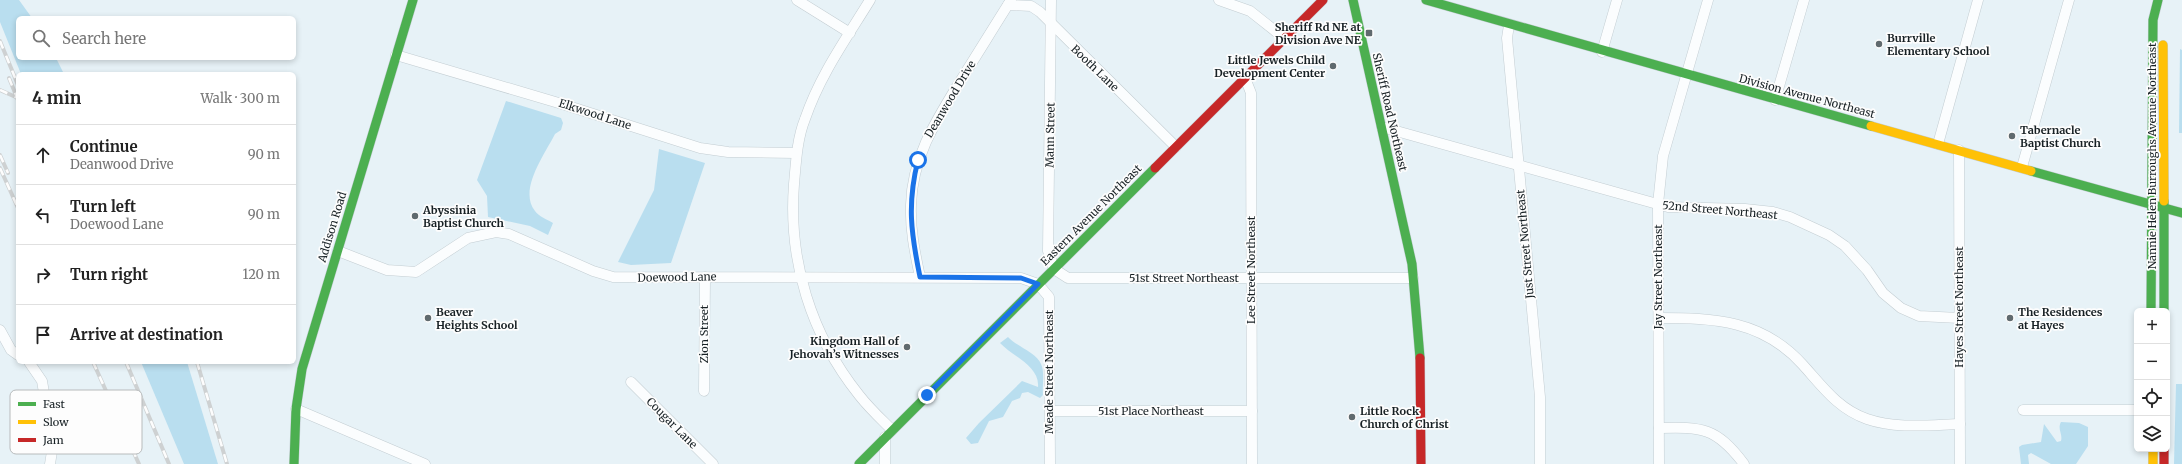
<!DOCTYPE html>
<html lang="en">
<head>
<meta charset="utf-8">
<style>
  body { margin:0; font-family:Merriweather,serif; background:#f2f2f2; color:#222 }
  .controls { position:absolute; right:12px; bottom:12px; display:grid; overflow:hidden; border-radius:6px; box-shadow:0 2px 6px #0003 }
  .controls button { width:36px; height:36px; display:grid; place-items:center; padding:0; border:0; border-bottom:1px solid #e0e0e0; background:#fff; color:#222; font:20px sans-serif }
  .stop { position:absolute; width:12px; height:12px; margin:-9px; border:3px solid #1a73e8; border-radius:50%; background:#fff }
  .stop.end { background:#1a73e8; border-color:#fff; box-shadow:0 1px 4px #0008 }
  .list { margin:0; padding:0; list-style:none }
  h2 { display:flex; justify-content:space-between; align-items:center; height:52px; margin:0; padding:0 16px; font-size:17px }
  h2 small { font-size:13px; font-weight:400; color:#767676 }
  .list li { display:grid; grid-template-columns:26px 1fr auto; gap:12px; align-items:center; box-sizing:border-box; height:60px; padding:0 16px; border-top:1px solid #e0e0e0 }
  .list b { display:block; font-size:15px; white-space:nowrap }
  .list p { margin:0; font-size:13px; white-space:nowrap; color:#767676 }
  .list em { font-size:13px; font-style:normal; color:#767676 }
  .icon { flex:none; width:22px; height:22px; fill:none; stroke:currentColor; stroke-width:2; stroke-linecap:round; stroke-linejoin:round }
  .map { position:relative; flex:none; width:2182px; height:464px; overflow:hidden }
  .search { position:absolute; background:#fff; box-shadow:0 2px 6px #0003; left:16px; top:16px; width:280px; height:44px; display:flex; align-items:center; gap:10px; box-sizing:border-box; padding:0 14px; border-radius:6px; color:#767676; font-size:15px }
  .panel { position:absolute; background:#fff; box-shadow:0 2px 6px #0003; left:16px; top:72px; width:280px; height:292px; border-radius:6px }
  .map>svg:first-child { display:block }
  .green { fill:#b9deef }
  .lines { fill:none; stroke-linecap:round; stroke-linejoin:round }
  .street-casing { stroke:#c3cdd2; stroke-width:11 }
  .fast-casing { stroke:#c3cdd2; stroke-width:10 }
  .slow-casing { stroke:#c3cdd2; stroke-width:10 }
  .jam-casing { stroke:#c3cdd2; stroke-width:10 }
  .street { stroke:#fbfdfe; stroke-width:10 }
  .fast { stroke:#4caf50; stroke-width:9 }
  .slow { stroke:#ffc107; stroke-width:9 }
  .jam { stroke:#c62828; stroke-width:9 }
  .rail-casing { stroke:#ced1d2; stroke-width:4 }
  .rail { stroke:#fdfdfd; stroke-width:2.5; stroke-dasharray:8; stroke-linecap:butt }
  .route { stroke:#1a73e8; stroke-width:5 }
  .poi-dot { fill:#606a6e; stroke:#fdfdfd; stroke-width:1.5 }
  .labels { text-anchor:middle; stroke-width:3.5; stroke-linejoin:round; paint-order:stroke }
  .poi-label { font-size:11px; font-weight:bold; fill:#172024; stroke:#fdfdfd; text-anchor:start }
  .street-label { font-size:11px; fill:#172024; stroke:#fdfdfd }
  .key { fill:#fdfdfd; stroke:#b8bbbc; stroke-width:1 }
  .key-label { font-size:11px; fill:#172024 }
</style>
</head>
<body>
<div class="map">
<svg width="2182" height="464" viewBox="0 0 2182 464">
  <rect width="100%" height="100%" fill="#e7f2f7"/>
  <g class="green">
    <path d="M0,0H19L32,18H18V58H56L64,74H21L0,22Z"/>
    <path d="M2180,49L2182,50V133H2179Z"/>
    <path d="M506,101L561,118L563,123L561,130L555,134C545,154 518,190 535,211C538,216 548,220 553,223L548,235L530,226L488,217L487,196L477,180Z"/>
    <path d="M659,149L705,163L671,263L631,265L618,262L654,190Z"/>
    <path d="M1008,337C1016,346 1037,353 1041,364C1045,372 1042,387 1043,395L1040,398L1028,392L1022,393L1020,398L1012,401L1003,417L989,421L978,443L971,444L966,438L979,423L1022,381L1038,387C1040,366 1012,356 1000,343Z"/>
    <path d="M141,362H187L218,464H184Z"/>
    <path d="M2176,384H2182V464H2174Z"/>
    <path d="M2061,422L2079,423L2088,427V446L2076,464H2051L2031,453L2028,455L2029,464H2021L2019,447L2022,445L2041,442L2044,424L2057,442L2061,441C2063,434 2057,429 2061,422Z"/>
  </g>
  <g class="lines">
    <defs>
      <g id="street">
        <path d="M797,0L850,33"/>
        <path d="M870,0C846,39 820,75 805,119C797,139 796,162 794,184C788,261 811,335 859,395C869,408 881,419 892,430"/>
        <path d="M1051,0L1048,251L1054,269L1068,278H1413"/>
        <path d="M1219,0L1250,11L1284,38"/>
        <path d="M1008,5L1031,6L1040,12L1176,147"/>
        <path d="M1509,25L1507,38L1540,397V464"/>
        <path d="M1602,52L1617,0"/>
        <path d="M396,55L562,104L700,148L728,152L796,153"/>
        <path d="M1245,78L1251,93L1252,464"/>
        <path d="M1775,100L1804,0"/>
        <path d="M1382,127L1668,207L1745,209L1773,212L1790,217L1829,235L1845,246L1867,270L1883,293L1901,308L1919,316L1959,318"/>
        <path d="M1938,144L1978,0"/>
        <path d="M1959,150L1960,464"/>
        <path d="M2022,167L2069,0"/>
        <path d="M338,251L387,270L416,272L468,238L496,232L509,234L593,271L613,277L1021,278L1038,284L1049,297L1050,464"/>
        <path d="M920,277C915,253 910,230 911,205C912,155 939,116 964,75C980,50 995,25 1011,0"/>
        <path d="M1659,318C1714,318 1763,320 1803,365C1822,386 1838,409 1867,419C1896,429 1929,425 1960,424"/>
        <path d="M0,330L11,350L18,355"/>
        <path d="M29,362L42,381L53,445L50,464"/>
        <path d="M631,382L713,464"/>
        <path d="M704,391L705,277"/>
        <path d="M296,409L425,464"/>
        <path d="M2023,410H2137"/>
        <path d="M1050,411H1252"/>
        <path d="M1659,428C1702,427 1716,427 1744,464"/>
        <path d="M885,437V464"/>
        <path d="M1659,464L1658,204L1663,156L1708,0"/>
      </g>
      <g id="fast">
        <path d="M1353,0L1412,264L1420,358"/>
        <path d="M1426,0L1871,126"/>
        <path d="M2031,171L2182,213"/>
        <path d="M2164,201V311"/>
        <path d="M2151,311L2153,20L2158,0"/>
        <path d="M294,464L296,409L302,369L413,0"/>
        <path d="M859,464L1155,168"/>
      </g>
      <g id="slow">
        <path d="M2163,45L2164,201"/>
        <path d="M1871,126L2031,171"/>
        <path d="M2153,449V464"/>
      </g>
      <g id="jam">
        <path d="M1155,168L1323,0"/>
        <path d="M1420,358L1421,464"/>
        <path d="M2164,449V464"/>
      </g>
    </defs>
    <use href="#street" class="street-casing"/>
    <use href="#fast" class="fast-casing"/>
    <use href="#slow" class="slow-casing"/>
    <use href="#jam" class="jam-casing"/>
    <use href="#street" class="street"/>
    <use href="#fast" class="fast"/>
    <use href="#slow" class="slow"/>
    <use href="#jam" class="jam"/>
    <defs>
      <g id="rail">
        <path d="M0,41L18,85"/>
        <path d="M9,78L18,100"/>
        <path d="M0,90L18,98"/>
        <path d="M0,155L8,173"/>
        <path d="M0,168L18,208"/>
        <path d="M93,362L139,464"/>
        <path d="M126,362L169,464"/>
        <path d="M197,362L227,464"/>
      </g>
    </defs>
    <use href="#rail" class="rail-casing"/>
    <use href="#rail" class="rail"/>
  </g>
  <g class="lines">
    <path class="route" d="M918,160C907,204 911,233 920,277L1021,278L1038,284L927,395"/>
  </g>
  <g class="poi-dot">
    <rect x="1365" y="29" width="8" height="8" rx="2"/>
    <circle cx="1879" cy="44" r="4"/>
    <circle cx="1333" cy="66" r="4"/>
    <circle cx="2012" cy="136" r="4"/>
    <circle cx="415" cy="216" r="4"/>
    <circle cx="428" cy="318" r="4"/>
    <circle cx="2010" cy="318" r="4"/>
    <circle cx="907" cy="347" r="4"/>
    <circle cx="1352" cy="417" r="4"/>
  </g>
  <g class="labels">
    <g class="poi-label">
      <text x="1361" y="31" text-anchor="end">Sheriff Rd NE at<tspan x="1361" dy="13">Division Ave NE</tspan></text>
      <text x="1887" y="42">Burrville<tspan x="1887" dy="13">Elementary School</tspan></text>
      <text x="1325" y="64" text-anchor="end">Little Jewels Child<tspan x="1325" dy="13">Development Center</tspan></text>
      <text x="2020" y="134">Tabernacle<tspan x="2020" dy="13">Baptist Church</tspan></text>
      <text x="423" y="214">Abyssinia<tspan x="423" dy="13">Baptist Church</tspan></text>
      <text x="436" y="316">Beaver<tspan x="436" dy="13">Heights School</tspan></text>
      <text x="2018" y="316">The Residences<tspan x="2018" dy="13">at Hayes</tspan></text>
      <text x="899" y="345" text-anchor="end">Kingdom Hall of<tspan x="899" dy="13">Jehovah’s Witnesses</tspan></text>
      <text x="1360" y="415">Little Rock<tspan x="1360" dy="13">Church of Christ</tspan></text>
    </g>
    <g class="street-label">
      <text transform="translate(1095 68) rotate(44)" y="4">Booth Lane</text>
      <text transform="translate(1807 96) rotate(15)" y="4">Division Avenue Northeast</text>
      <text transform="translate(950 99) rotate(-59)" y="4">Deanwood Drive</text>
      <text transform="translate(1390 112) rotate(77)" y="4">Sheriff Road Northeast</text>
      <text transform="translate(595 114) rotate(18)" y="4">Elkwood Lane</text>
      <text transform="translate(1050 135) rotate(-89)" y="4">Mann Street</text>
      <text transform="translate(2152 156) rotate(-90)" y="4">Nannie Helen Burroughs Avenue Northeast</text>
      <text transform="translate(1720 210) rotate(5)" y="4">52nd Street Northeast</text>
      <text transform="translate(1091 215) rotate(-45)" y="4">Eastern Avenue Northeast</text>
      <text transform="translate(332 227) rotate(-73)" y="4">Addison Road</text>
      <text transform="translate(1525 244) rotate(-95)" y="4">Just Street Northeast</text>
      <text transform="translate(1251 270) rotate(-90)" y="4">Lee Street Northeast</text>
      <text transform="translate(677 277) rotate(-1)" y="4">Doewood Lane</text>
      <text transform="translate(1658 277) rotate(-90)" y="4">Jay Street Northeast</text>
      <text x="1184" y="282">51st Street Northeast</text>
      <text transform="translate(1959 307) rotate(-90)" y="4">Hayes Street Northeast</text>
      <text transform="translate(704 334) rotate(-90)" y="4">Zion Street</text>
      <text transform="translate(1049 372) rotate(-90)" y="4">Meade Street Northeast</text>
      <text x="1151" y="415">51st Place Northeast</text>
      <text transform="translate(672 423) rotate(45)" y="4">Cougar Lane</text>
    </g>
  </g>
  <rect x="10" y="390" width="132" height="64" rx="6" class="key"/>
  <rect x="18" y="402" width="18" height="4" fill="#4caf50"/>
  <rect x="18" y="420" width="18" height="4" fill="#ffc107"/>
  <rect x="18" y="438" width="18" height="4" fill="#c62828"/>
  <g class="key-label">
    <text x="43" y="408">Fast</text>
    <text x="43" y="426">Slow</text>
    <text x="43" y="444">Jam</text>
  </g>
</svg>
<div class="controls">
<button>+</button>
<button>−</button>
<button><svg class="icon" aria-label="locate" viewBox="0 0 24 24"><circle cx="12" cy="12" r="6"/><path d="M12 2v4M12 18v4M2 12h4M18 12h4"/></svg></button>
<button><svg class="icon" aria-label="layers" viewBox="0 0 24 24"><path d="M12 4l9 5-9 5-9-5zM3 14l9 5 9-5"/></svg></button>
</div>
<div class="stop" style="left:918px;top:160px"></div>
<div class="stop end" style="left:927px;top:395px"></div>
<div class="search"><svg class="icon" aria-label="search" viewBox="0 0 24 24"><circle cx="10" cy="10" r="6"/><path d="M15 15l6 6"/></svg>Search here</div>
<section class="panel">
<h2>4 min<small>Walk · 300 m</small></h2>
<ul class="list">
<li><svg class="icon" aria-label="ahead" viewBox="0 0 24 24"><path d="M12 20V5M6 11l6-6 6 6"/></svg><div><b>Continue</b><p>Deanwood Drive</p></div><em>90 m</em></li>
<li><svg class="icon" aria-label="left" viewBox="0 0 24 24"><path d="M17 20v-9H6M10 6l-5 5 5 5"/></svg><div><b>Turn left</b><p>Doewood Lane</p></div><em>90 m</em></li>
<li><svg class="icon" aria-label="right" viewBox="0 0 24 24"><path d="M7 20v-9h11M14 6l5 5-5 5"/></svg><div><b>Turn right</b></div><em>120 m</em></li>
<li><svg class="icon" aria-label="arrive" viewBox="0 0 24 24"><path d="M6 21V4h12l-3 4 3 4H6"/></svg><div><b>Arrive at destination</b></div></li>
</ul>
</section>
</div>
</body>
</html>
